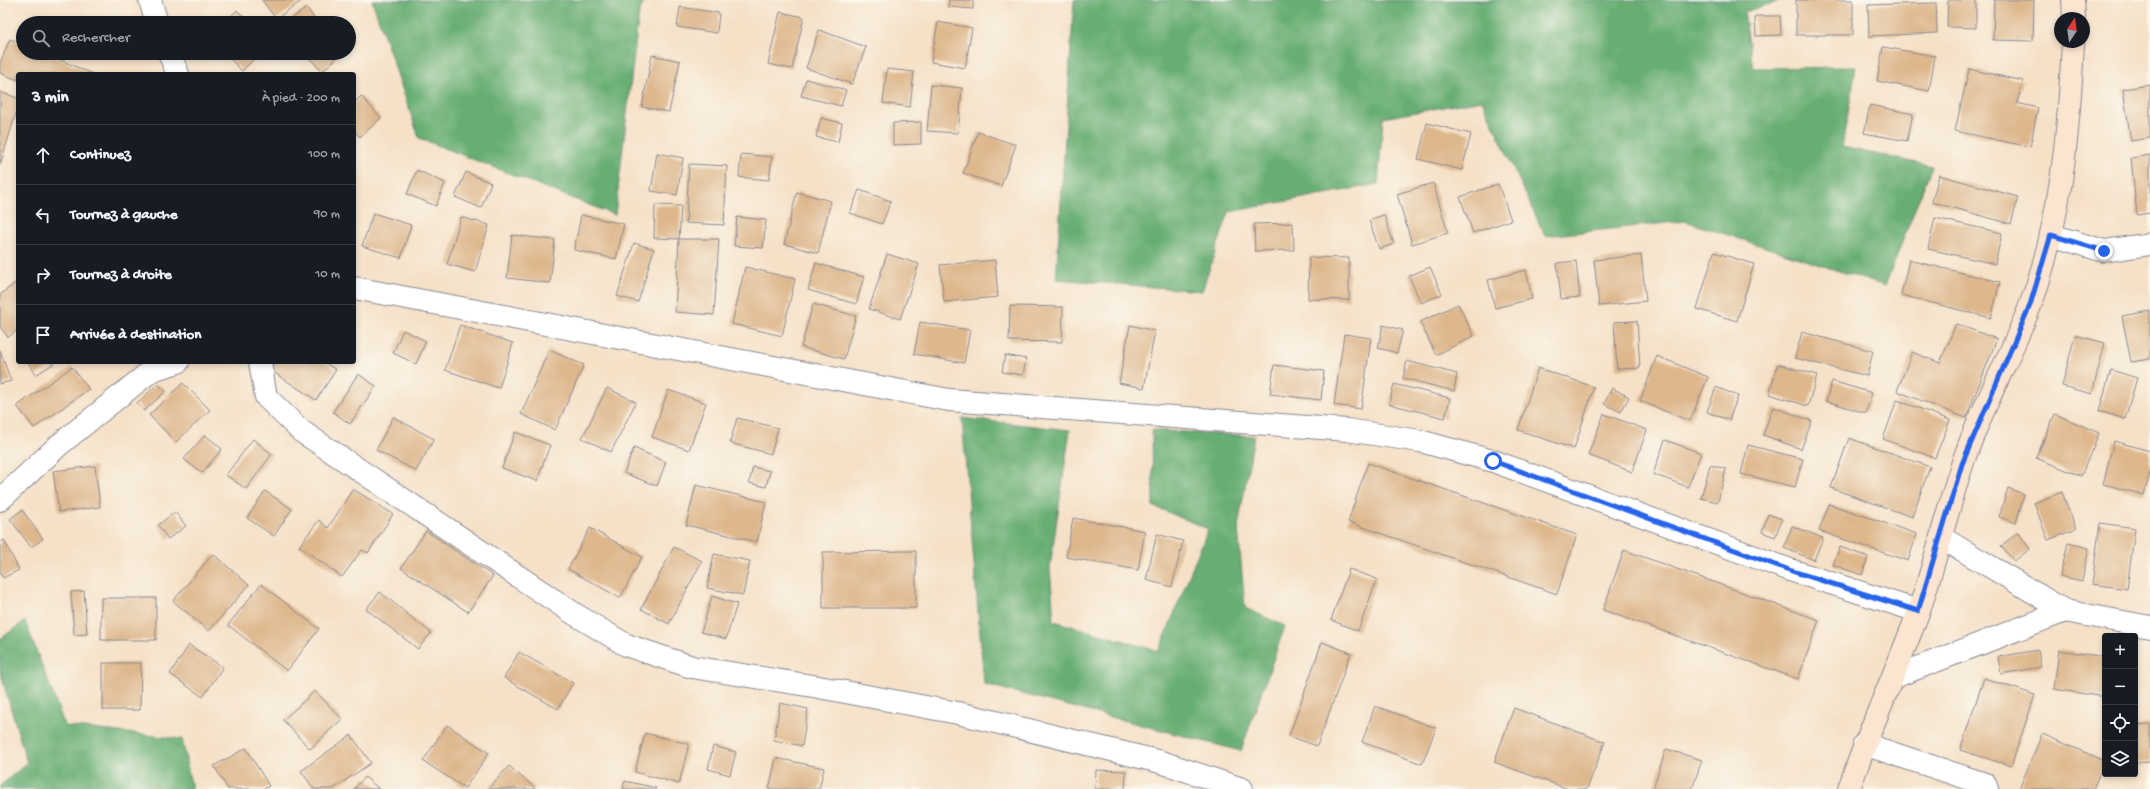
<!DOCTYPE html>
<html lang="fr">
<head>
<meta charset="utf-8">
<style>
  body { margin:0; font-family:"Gochi Hand",sans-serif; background:#242831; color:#f1f3f6 }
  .controls { position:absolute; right:12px; bottom:12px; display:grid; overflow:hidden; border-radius:4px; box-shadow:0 2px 6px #0003 }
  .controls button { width:36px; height:36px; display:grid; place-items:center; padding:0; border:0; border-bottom:1px solid #363941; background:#171b24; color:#f1f3f6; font:20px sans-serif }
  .compass { position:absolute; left:2054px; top:12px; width:36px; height:36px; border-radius:50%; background:#171b24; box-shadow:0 2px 6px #0003; rotate:13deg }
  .stop { position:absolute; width:12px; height:12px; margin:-9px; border:3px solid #2563eb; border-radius:50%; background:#fff }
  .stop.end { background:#2563eb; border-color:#fff; box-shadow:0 1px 4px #0008 }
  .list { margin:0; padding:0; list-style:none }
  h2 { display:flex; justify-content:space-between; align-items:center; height:52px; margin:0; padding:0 16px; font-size:17px }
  h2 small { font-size:13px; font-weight:400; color:#9ea1a6 }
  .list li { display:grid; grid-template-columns:26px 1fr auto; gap:12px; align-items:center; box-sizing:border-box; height:60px; padding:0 16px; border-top:1px solid #363941 }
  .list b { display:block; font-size:15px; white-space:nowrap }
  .list em { font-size:13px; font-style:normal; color:#9ea1a6 }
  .icon { flex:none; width:22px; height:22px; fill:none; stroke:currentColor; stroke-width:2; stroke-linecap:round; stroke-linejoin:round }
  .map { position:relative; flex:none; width:2150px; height:789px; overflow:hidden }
  .search { position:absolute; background:#171b24; box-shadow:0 2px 6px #0003; left:16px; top:16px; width:340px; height:44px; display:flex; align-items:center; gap:10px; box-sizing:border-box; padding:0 14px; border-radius:22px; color:#9ea1a6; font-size:15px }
  .panel { position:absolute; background:#171b24; box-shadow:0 2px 6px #0003; left:16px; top:72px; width:340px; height:292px; border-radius:4px }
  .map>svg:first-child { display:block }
  .forest { fill:#68ae73; stroke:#426e68 }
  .building { fill:#deb78c }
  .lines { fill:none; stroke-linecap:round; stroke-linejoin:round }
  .street-casing { stroke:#888892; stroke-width:24 }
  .secondary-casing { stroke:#888892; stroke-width:24 }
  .street { stroke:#fff; stroke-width:22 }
  .secondary { stroke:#fce5d0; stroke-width:22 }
  .route { stroke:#2563eb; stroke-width:5 }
</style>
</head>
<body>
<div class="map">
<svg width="2150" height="789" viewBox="0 0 2150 789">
  <rect width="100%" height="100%" fill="#fbf7ec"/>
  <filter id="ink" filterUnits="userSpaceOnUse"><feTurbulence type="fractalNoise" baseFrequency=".025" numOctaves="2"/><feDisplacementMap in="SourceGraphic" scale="8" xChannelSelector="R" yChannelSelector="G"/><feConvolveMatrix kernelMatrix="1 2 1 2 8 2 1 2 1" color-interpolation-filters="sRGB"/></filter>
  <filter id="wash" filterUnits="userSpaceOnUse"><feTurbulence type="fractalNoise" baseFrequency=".012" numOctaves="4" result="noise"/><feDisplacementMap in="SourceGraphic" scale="16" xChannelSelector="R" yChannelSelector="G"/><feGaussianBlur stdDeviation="0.9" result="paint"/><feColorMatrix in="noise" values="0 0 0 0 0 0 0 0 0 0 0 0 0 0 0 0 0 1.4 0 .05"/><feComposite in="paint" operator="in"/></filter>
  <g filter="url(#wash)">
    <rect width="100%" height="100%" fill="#f5e1c7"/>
    <g class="forest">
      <path d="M372,0H645L639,12L615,215L419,138Z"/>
      <path d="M1074,0H1783L1744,12L1753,68L1856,67L1842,147L1932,166L1885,286L1685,221L1545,236L1482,100L1383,118L1378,184L1229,212L1202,291L1056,279Z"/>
      <path d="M962,418L1070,430L1050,567L1054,621L1159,651L1208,529L1153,506L1152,430L1254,436L1238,527L1245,608L1285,626L1241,751L984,684Z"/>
      <path d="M25,621L65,726L182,739L192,789H0V786L27,763L0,671V639Z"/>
    </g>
    <g id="blocks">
      <g class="building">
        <path d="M262,0H299L300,2L276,19Z"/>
        <path d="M949,0H973V9L948,7Z"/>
        <rect x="1796" y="0" width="57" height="35"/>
        <path d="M1948,0H1976V28L1947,27Z"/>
        <path d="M1994,0H2034L2033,41L1993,40Z"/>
        <path d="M1936,3L1937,33L1869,36L1868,5Z"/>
        <path d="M680,7L719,13L717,33L677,27Z"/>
        <path d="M307,8L317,23H289L287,21Z"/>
        <path d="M237,10L249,23H224Z"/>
        <path d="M780,12L804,17L792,69L768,64Z"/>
        <path d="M1755,16H1780L1781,35L1756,36Z"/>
        <path d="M938,22L972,28L965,68L931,62Z"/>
        <path d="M819,30L866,47L852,84L806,68Z"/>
        <path d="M349,36L354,41L349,46Z"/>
        <path d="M10,39L23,44V53H44L93,74H18V80L0,73V63Z"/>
        <path d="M1883,47L1935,56L1929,91L1877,81Z"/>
        <path d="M224,53H260L242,71Z"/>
        <path d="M312,53H342L324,70L328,74H321L323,72L308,57Z"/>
        <path d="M652,55L680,61L669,112L642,107Z"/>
        <path d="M887,69L914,72L910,107L883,103Z"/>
        <path d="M1969,69L2023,81L2017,103L2038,108L2030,147L1955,131Z"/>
        <path d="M806,79L846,90L841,106L801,96Z"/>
        <path d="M931,85L962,88L958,133L927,131Z"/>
        <path d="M2150,85V138L2131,141L2123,89Z"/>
        <path d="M0,92L18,98V107L0,165Z"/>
        <path d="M361,96L381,118L360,137L354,130V103Z"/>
        <path d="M1870,105L1913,114L1907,141L1864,133Z"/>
        <path d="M821,118L842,123L838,142L816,137Z"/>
        <path d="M921,122V144L893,145V123Z"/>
        <path d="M1427,123L1471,134L1462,170L1418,159Z"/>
        <path d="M978,132L1016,145L1001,186L963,173Z"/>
        <path d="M657,153L683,158L677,195L651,191Z"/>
        <path d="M741,154L772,157L769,180L739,177Z"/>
        <path d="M2150,155V213L2137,215L2131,158Z"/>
        <path d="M689,164L727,166L724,225L686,223Z"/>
        <path d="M417,170L445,183L436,206L407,194Z"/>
        <path d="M466,172L491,183L481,208L455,197Z"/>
        <path d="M1939,175L2018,197L2011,224L1932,202Z"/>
        <path d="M1433,183L1448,233L1412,244L1397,194Z"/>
        <path d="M1498,184L1511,220L1473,233L1460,197Z"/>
        <path d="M859,190L891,201L882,224L850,213Z"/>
        <path d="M797,192L831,201L818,253L784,244Z"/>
        <path d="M655,205L681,206L679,239L654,238Z"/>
        <path d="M373,213L411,225L401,258L362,246Z"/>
        <path d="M581,215L624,224L616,259L574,250Z"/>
        <path d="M1384,215L1394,244L1379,249L1369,220Z"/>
        <path d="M461,217L489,225L475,272L447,264Z"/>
        <path d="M737,217L766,220L763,248L734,246Z"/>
        <path d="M1935,218L2002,233L1995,264L1928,249Z"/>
        <path d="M1293,223L1294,250L1255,251L1254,224Z"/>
        <path d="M512,235L555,240L550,283L507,278Z"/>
        <path d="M679,239H719L714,315L675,312Z"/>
        <path d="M634,243L654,249L638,302L617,296Z"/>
        <path d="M1714,252L1754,264L1737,321L1697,309Z"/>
        <path d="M887,254L919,264L900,319L869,309Z"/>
        <path d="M1641,255L1646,301L1599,306L1594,260Z"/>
        <path d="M1309,257L1349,258V300L1308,299Z"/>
        <path d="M995,260L998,297L944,302L940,265Z"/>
        <path d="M1909,260L2000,282L1991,318L1901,295Z"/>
        <path d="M1576,261L1580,297L1561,299L1557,263Z"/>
        <path d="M816,263L864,277L856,304L808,290Z"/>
        <path d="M745,267L795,279L782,336L732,324Z"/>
        <path d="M1430,267L1442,294L1421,303L1409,276Z"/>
        <path d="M1526,270L1532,299L1495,308L1488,280Z"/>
        <path d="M18,281V330L8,337L0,327V295Z"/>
        <path d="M813,304L856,316L844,359L801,347Z"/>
        <path d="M1458,304L1474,336L1436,355L1420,322Z"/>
        <path d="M1010,306L1063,307L1062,342L1009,341Z"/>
        <path d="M2150,311V359L2131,362L2122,316Z"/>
        <path d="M1637,321L1640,368L1617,369L1614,322Z"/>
        <path d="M920,322L970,330L964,363L914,354Z"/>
        <path d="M1956,324L1997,339L1966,418L1897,391L1912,352L1940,363Z"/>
        <path d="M460,325L513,343L499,388L445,370Z"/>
        <path d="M1130,325L1155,331L1144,388L1119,383Z"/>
        <path d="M1383,325L1403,330L1397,353L1378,348Z"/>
        <path d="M403,330L426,341L416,364L393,353Z"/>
        <path d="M1802,332L1873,351L1867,376L1795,358Z"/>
        <path d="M1344,334L1371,338L1361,409L1334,405Z"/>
        <path d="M2075,335L2105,343L2092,394L2062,386Z"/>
        <path d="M0,350L11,381L0,384Z"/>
        <path d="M549,350L584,365L555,430L521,414Z"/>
        <path d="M1005,355L1026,359L1023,375L1002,372Z"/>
        <path d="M1657,356L1708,377L1690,421L1640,401Z"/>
        <path d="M1407,361L1457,374L1454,391L1403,378Z"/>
        <path d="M28,362H56L36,375Z"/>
        <path d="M276,362H324L336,370L316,400L270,370Z"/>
        <path d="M1778,364L1817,375L1808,406L1769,394Z"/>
        <path d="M1274,365L1324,371L1321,400L1270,394Z"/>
        <path d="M72,367L89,389L34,428L17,406Z"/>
        <path d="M1538,368L1594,387L1574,449L1518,430Z"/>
        <path d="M2111,370L2137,378L2125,419L2099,411Z"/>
        <path d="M358,374L376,386L350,424L333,412Z"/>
        <path d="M1832,381L1872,393L1866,413L1826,401Z"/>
        <path d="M183,383L210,410L176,442L149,415Z"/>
        <path d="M158,384L166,391L144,411L137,403Z"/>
        <path d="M1394,384L1450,398L1445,418L1389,404Z"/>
        <path d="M1716,387L1738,396L1729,420L1707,412Z"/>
        <path d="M607,388L636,402L611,452L582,438Z"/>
        <path d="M1612,388L1629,397L1621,412L1604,404Z"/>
        <path d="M668,390L706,403L689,450L652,437Z"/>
        <path d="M1897,400L1950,420L1935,458L1883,439Z"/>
        <path d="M1773,407L1812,421L1801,449L1763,435Z"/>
        <path d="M1604,414L1647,430L1632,472L1588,455Z"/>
        <path d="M2055,414L2099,433L2081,476L2036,458Z"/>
        <path d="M393,417L434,439L416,471L376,450Z"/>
        <path d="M737,418L778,428L771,454L730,443Z"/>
        <path d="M515,432L550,445L537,481L502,468Z"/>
        <path d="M205,435L222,449L202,473L184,459Z"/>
        <path d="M1849,438L1930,467L1912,517L1831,488Z"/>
        <path d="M253,439L272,454L246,489L226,475Z"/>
        <path d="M1665,440L1701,453L1688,487L1653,474Z"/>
        <path d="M2114,441L2150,451V473L2144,495L2103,484Z"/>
        <path d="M1748,445L1803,459L1795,487L1741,474Z"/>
        <path d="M634,448L666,462L657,486L624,473Z"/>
        <path d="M1368,463L1577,535L1557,594L1348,522Z"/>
        <path d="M1710,465L1726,469L1718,502L1701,498Z"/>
        <path d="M95,466L100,507L59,512L53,471Z"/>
        <path d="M753,467L770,471L766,487L749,483Z"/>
        <path d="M696,485L766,502L757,542L686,525Z"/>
        <path d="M2008,488L2024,494L2016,523L1999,517Z"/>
        <path d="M353,489L393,514L368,553L362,550L342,577L299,546L319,520L328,528Z"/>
        <path d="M265,491L292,509L274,536L247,518Z"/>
        <path d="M2062,492L2076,529L2048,540L2034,503Z"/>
        <path d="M1829,504L1917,534L1908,561L1819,531Z"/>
        <path d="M22,510L43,539L31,547L10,519Z"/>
        <path d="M175,512L186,526L168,539L158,525Z"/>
        <path d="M1768,514L1782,519L1775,537L1762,532Z"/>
        <path d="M1073,518L1145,531L1138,570L1066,557Z"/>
        <path d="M2100,523L2135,528L2127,589L2092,584Z"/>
        <path d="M1792,526L1823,538L1814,560L1784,548Z"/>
        <path d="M590,528L642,557L620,598L568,569Z"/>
        <path d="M426,531L493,576L468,612L401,568Z"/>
        <path d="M2018,532L2030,549L2014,561L2001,546Z"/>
        <path d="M1157,534L1183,541L1172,587L1146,580Z"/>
        <path d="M4,540L19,570L3,578L0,573V542Z"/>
        <path d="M2068,543L2089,548L2082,581L2060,576Z"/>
        <path d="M674,547L702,561L669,624L641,609Z"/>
        <path d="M1840,547L1868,557L1862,575L1833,565Z"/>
        <path d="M1624,550L1819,620L1798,679L1603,610Z"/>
        <path d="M916,551V608H823V552Z"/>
        <path d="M213,554L249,585L209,631L173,601Z"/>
        <path d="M714,554L750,561L743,595L707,588Z"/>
        <path d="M1349,569L1377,579L1358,631L1331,620Z"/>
        <path d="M261,584L319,629L287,671L228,625Z"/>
        <path d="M84,591L87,634L74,635L71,592Z"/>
        <path d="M380,592L431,633L418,649L366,609Z"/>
        <path d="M712,596L737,604L726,639L701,632Z"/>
        <rect x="101" y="598" width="55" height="42"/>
        <path d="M1322,642L1351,653L1317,746L1289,736Z"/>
        <path d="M189,645L223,667L203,697L170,674Z"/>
        <path d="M2038,650L2041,667L2001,674L1998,657Z"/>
        <path d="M2059,650L2105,657V697L2054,689Z"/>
        <path d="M519,652L573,683L558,709L504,678Z"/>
        <path d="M103,663H141L140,710H103Z"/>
        <path d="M1984,678L2035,695L2011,766L1960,750Z"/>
        <path d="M315,691L342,719L310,749L283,720Z"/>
        <path d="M780,703L808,709L802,746L774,740Z"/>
        <path d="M1375,706L1436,728L1422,764L1362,742Z"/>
        <path d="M1514,708L1605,742L1587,789H1568L1494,762Z"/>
        <path d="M2150,724V762L2135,763V725Z"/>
        <path d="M447,725L489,753L465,788L423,761Z"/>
        <path d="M645,733L689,744L679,784L635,772Z"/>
        <path d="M2042,734L2105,761L2093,789H2019Z"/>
        <path d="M351,735L371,763L333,789H314L301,771Z"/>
        <path d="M713,746L736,752L730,775L708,769Z"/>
        <path d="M246,748L269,786L264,789H228L214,766Z"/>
        <path d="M1666,749L1702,760L1692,789H1653Z"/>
        <path d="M776,758L824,768L819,789H769Z"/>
        <path d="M509,766L536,789H488Z"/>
        <path d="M1096,770L1126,771L1125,789H1095Z"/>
        <path d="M365,777L379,789H354Z"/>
        <path d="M625,781L656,788V789H623Z"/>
      </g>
    </g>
  </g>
  <g filter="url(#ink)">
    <use href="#blocks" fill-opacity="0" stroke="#888892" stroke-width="1"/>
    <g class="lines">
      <defs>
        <g id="street">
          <path d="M150,0L157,23"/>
          <path d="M169,53L178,74"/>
          <path d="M2051,235L2104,251L2150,244"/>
          <path d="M354,288L949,400L1347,430L1420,441L1493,461L1793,571L1918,611"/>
          <path d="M260,362L266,397L301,431L573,613L626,645L692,667L813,686L958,713L1161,762L1242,789"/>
          <path d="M0,500L59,445L152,370L178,362"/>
          <path d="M1942,538L2065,611L2150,627"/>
          <path d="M1894,677L2065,611"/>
          <path d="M1864,744L1985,784L1987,789"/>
        </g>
        <g id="secondary">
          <path d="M2073,0L2074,18"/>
          <path d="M1849,789C1869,729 1896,672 1918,613C1935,564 1946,514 1962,465C1980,410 2009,360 2030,306C2061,223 2069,130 2073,42"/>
        </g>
      </defs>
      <use href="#street" class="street-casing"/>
      <use href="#secondary" class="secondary-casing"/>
      <use href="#street" class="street"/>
      <use href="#secondary" class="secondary"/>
    </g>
  </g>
  <g class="lines" filter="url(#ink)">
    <path class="route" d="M1493,461L1792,571L1918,611L1962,464L2030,305L2051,235L2104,251"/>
  </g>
</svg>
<div class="controls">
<button>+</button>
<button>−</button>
<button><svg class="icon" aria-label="locate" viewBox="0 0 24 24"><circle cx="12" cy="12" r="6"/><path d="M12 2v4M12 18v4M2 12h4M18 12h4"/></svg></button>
<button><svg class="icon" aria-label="layers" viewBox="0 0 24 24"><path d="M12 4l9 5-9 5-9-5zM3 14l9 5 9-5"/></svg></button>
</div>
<svg class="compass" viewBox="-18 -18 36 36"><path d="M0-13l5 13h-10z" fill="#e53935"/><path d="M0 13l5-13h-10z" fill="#9ea1a6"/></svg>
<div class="stop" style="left:1493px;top:461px"></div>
<div class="stop end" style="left:2104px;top:251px"></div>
<div class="search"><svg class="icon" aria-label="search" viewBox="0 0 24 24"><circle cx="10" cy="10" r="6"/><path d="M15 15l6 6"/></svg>Rechercher</div>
<section class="panel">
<h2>3 min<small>À pied · 200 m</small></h2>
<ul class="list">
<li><svg class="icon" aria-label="ahead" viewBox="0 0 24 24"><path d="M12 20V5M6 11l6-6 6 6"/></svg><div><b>Continuez</b></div><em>100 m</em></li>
<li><svg class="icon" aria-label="left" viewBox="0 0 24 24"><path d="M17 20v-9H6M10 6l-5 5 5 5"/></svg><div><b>Tournez à gauche</b></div><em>90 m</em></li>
<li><svg class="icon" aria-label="right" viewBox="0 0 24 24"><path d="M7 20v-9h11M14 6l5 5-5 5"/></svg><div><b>Tournez à droite</b></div><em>10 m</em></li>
<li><svg class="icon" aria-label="arrive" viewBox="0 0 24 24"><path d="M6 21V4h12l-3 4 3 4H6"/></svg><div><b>Arrivée à destination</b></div></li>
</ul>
</section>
</div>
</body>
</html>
